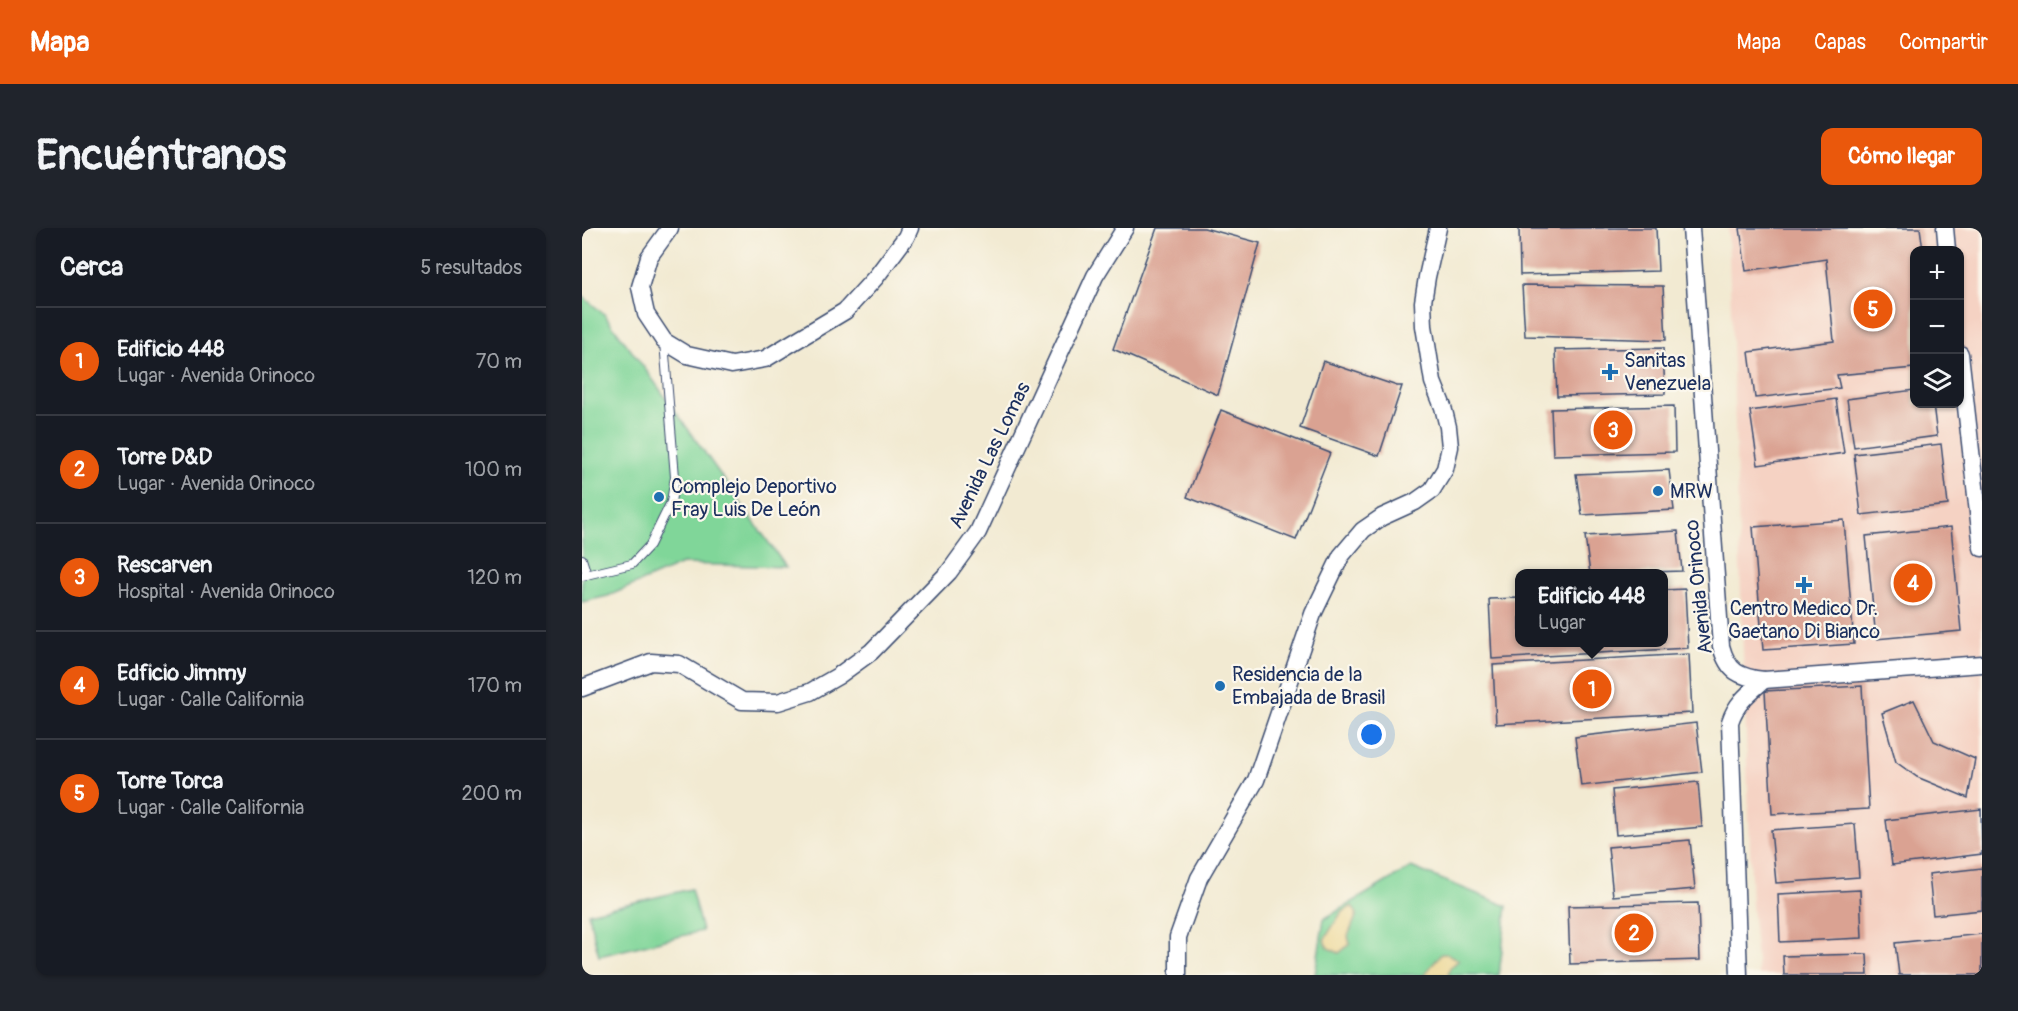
<!DOCTYPE html>
<html lang="es">
<head>
<meta charset="utf-8">
<style>
  body { margin:0; font-family:Pangolin,sans-serif; background:#20242c; color:#f1f3f6 }
  .controls { position:absolute; right:18px; top:18px; display:grid; overflow:hidden; border-radius:12px; box-shadow:0 2px 4px #0004 }
  .controls button { width:54px; height:54px; display:grid; place-items:center; padding:0; border:0; border-bottom:2px solid #363941; background:#171b24; color:#f1f3f6; font:30px sans-serif }
  .you { position:absolute; left:790px; top:507px; width:21px; height:21px; margin:-15px; border:4px solid #fff; border-radius:50%; background:#1a73e8; box-shadow:0 0 0 9px #1a73e833 }
  .badge { display:grid; place-items:center; width:39px; height:39px; border-radius:50%; background:#ea580c; color:#fff; font-size:20px; font-weight:700 }
  .pin { position:absolute; translate:-50% -50%; border:3px solid #fff; box-shadow:0 2px 6px #0006 }
  .popup { position:absolute; left:933px; top:341px; width:153px; height:78px; box-sizing:border-box; display:grid; place-content:center; border-radius:12px; background:#171b24; filter:drop-shadow(0 2px 4px #0005); font-size:20px; white-space:nowrap; color:#9ea1a6 }
  .popup b { font-size:22px; color:#f1f3f6 }
  .popup::after { content:''; position:absolute; left:50%; top:100%; margin-left:-12px; border:12px solid transparent; border-top-color:#171b24 }
  .list { margin:0; padding:0; list-style:none }
  h2 { display:flex; justify-content:space-between; align-items:center; height:78px; margin:0; padding:0 24px; font-size:26px }
  h2 small { font-size:20px; font-weight:400; color:#9ea1a6 }
  .list li { display:grid; grid-template-columns:39px 1fr auto; gap:18px; align-items:center; box-sizing:border-box; height:108px; padding:0 24px; border-top:2px solid #363941 }
  .list b { display:block; font-size:22px; white-space:nowrap }
  .list p { margin:0; font-size:20px; white-space:nowrap; color:#9ea1a6 }
  .list em { font-size:20px; font-style:normal; color:#9ea1a6 }
  .icon { flex:none; width:33px; height:33px; fill:none; stroke:currentColor; stroke-width:2; stroke-linecap:round; stroke-linejoin:round }
  .map { position:relative; flex:none; width:1400px; height:747px; overflow:hidden; border-radius:12px }
  header { display:flex; align-items:center; gap:36px; box-sizing:border-box; height:84px; padding:0 30px; background:#ea580c; color:#fff }
  header strong { font-size:28px }
  nav { display:flex; gap:33px; margin-inline-start:auto; font-size:21px }
  .intro { display:flex; align-items:center; justify-content:space-between; box-sizing:border-box; height:144px; padding:0 36px }
  h1 { margin:0; font-size:42px }
  .button { padding:15px 27px; border-radius:12px; background:#ea580c; color:#fff; font-size:21px; font-weight:700 }
  main { display:flex; gap:36px; padding:0 36px }
  aside { flex:1; background:#171b24; border-radius:12px; box-shadow:0 2px 4px #0004 }
  .map>svg:first-child { display:block }
  .built { fill:#f5d2c3; fill-rule:evenodd }
  .green { fill:#80d699; stroke:#4e827c; stroke-width:1.5 }
  .sand { fill:#eeda9e; stroke:#84847e; stroke-width:1.5 }
  .building { fill:#daa292 }
  .lines { fill:none; stroke-linecap:round; stroke-linejoin:round }
  .lane-casing { stroke:#3b4b6f; stroke-width:10 }
  .street-casing { stroke:#3b4b6f; stroke-width:19 }
  .lane { stroke:#fff; stroke-width:8 }
  .street { stroke:#fff; stroke-width:16 }
  .poi-dot { fill:#1f6fb2; stroke:#fbf7ec; stroke-width:2 }
  .labels { text-anchor:middle; stroke-width:4.5; stroke-linejoin:round; paint-order:stroke }
  .poi-label { font-size:20px; fill:#1b2f5e; stroke:#fbf7ec; text-anchor:start }
  .street-label { font-size:20px; fill:#1b2f5e; stroke:#fbf7ec }
</style>
</head>
<body>
<header>
<strong>Mapa</strong>
<nav><a>Mapa</a><a>Capas</a><a>Compartir</a></nav>
</header>
<div class="intro"><h1>Encuéntranos</h1><a class="button">Cómo llegar</a></div>
<main>
<aside>
<h2>Cerca<small>5 resultados</small></h2>
<ul class="list">
<li><span class="badge">1</span><div><b>Edificio 448</b><p>Lugar · Avenida Orinoco</p></div><em>70 m</em></li>
<li><span class="badge">2</span><div><b>Torre D&amp;D</b><p>Lugar · Avenida Orinoco</p></div><em>100 m</em></li>
<li><span class="badge">3</span><div><b>Rescarven</b><p>Hospital · Avenida Orinoco</p></div><em>120 m</em></li>
<li><span class="badge">4</span><div><b>Edficio Jimmy</b><p>Lugar · Calle California</p></div><em>170 m</em></li>
<li><span class="badge">5</span><div><b>Torre Torca</b><p>Lugar · Calle California</p></div><em>200 m</em></li>
</ul>
</aside>
<div class="map">
<svg width="1400" height="747" viewBox="0 0 1400 747">
  <rect width="100%" height="100%" fill="#fbf7ec"/>
  <filter id="ink" filterUnits="userSpaceOnUse"><feTurbulence type="fractalNoise" baseFrequency=".0167" numOctaves="2"/><feDisplacementMap in="SourceGraphic" scale="12" xChannelSelector="R" yChannelSelector="G"/><feConvolveMatrix kernelMatrix="1 2 1 2 8 2 1 2 1" color-interpolation-filters="sRGB"/></filter>
  <filter id="wash" filterUnits="userSpaceOnUse"><feTurbulence type="fractalNoise" baseFrequency=".008" numOctaves="4" result="noise"/><feDisplacementMap in="SourceGraphic" scale="24" xChannelSelector="R" yChannelSelector="G"/><feGaussianBlur stdDeviation="1.35" result="paint"/><feColorMatrix in="noise" values="0 0 0 0 0 0 0 0 0 0 0 0 0 0 0 0 0 1.4 0 .05"/><feComposite in="paint" operator="in"/></filter>
  <g filter="url(#wash)">
    <rect width="100%" height="100%" fill="#f2ead2"/>
    <path class="built" d="M1146,0H1400V747H1176L1170,676ZM1332,22H1378V176H1332Z"/>
    <g class="green">
      <path d="M0,68L22,86L69,149L204,339L100,336L26,368L0,374Z"/>
      <path d="M829,639L925,678L917,747H733L742,691Z"/>
      <path d="M109,661L120,703L17,728L6,685Z"/>
    </g>
    <g class="sand">
      <path d="M770,678L775,686L766,708L768,716L757,725L746,720L742,712L759,685Z"/>
      <path d="M859,726H865L877,732L868,740L866,747H842Z"/>
    </g>
    <g id="blocks">
      <g class="building">
        <path d="M575,0H622L678,15L636,167L531,121Z"/>
        <path d="M937,0H1074L1076,43L938,47Z"/>
        <path d="M1158,0H1338L1341,22H1332V140L1255,147L1258,160L1173,170L1167,124L1252,113L1244,31L1164,43Z"/>
        <path d="M940,57L1081,58L1084,112L943,108Z"/>
        <path d="M1081,120L1083,166L975,168L973,122Z"/>
        <path d="M741,133L815,158H820L797,228L718,200Z"/>
        <path d="M1332,162V176H1351L1355,208L1272,219L1265,171Z"/>
        <path d="M1254,171L1262,225L1176,237L1168,183Z"/>
        <path d="M1092,178L1093,224L971,227L969,181Z"/>
        <path d="M639,182L748,225L714,312L605,269Z"/>
        <path d="M1359,216L1366,277L1279,287L1272,226Z"/>
        <path d="M1087,242L1092,282L1000,287L994,246Z"/>
        <path d="M1262,292L1272,416L1181,422L1171,299Z"/>
        <path d="M1369,299L1379,403L1294,411L1284,308Z"/>
        <path d="M1096,303L1100,343L1008,346L1003,308Z"/>
        <path d="M1103,361L1106,420L910,431L907,371L938,370V414H1082V362Z"/>
        <path d="M1107,426L1110,485L914,496L911,437Z"/>
        <path d="M1280,458L1287,581L1190,586L1183,463Z"/>
        <path d="M1332,472L1352,513L1393,531L1386,570L1335,549L1314,534L1300,485Z"/>
        <path d="M1114,495L1120,544L999,558L993,509Z"/>
        <path d="M1116,554L1120,599L1034,607L1030,562Z"/>
        <path d="M1399,581L1400,626L1310,637L1304,592Z"/>
        <path d="M1273,596L1277,649L1194,655L1189,602Z"/>
        <path d="M1108,612L1113,661L1031,668L1026,619Z"/>
        <path d="M1400,640V682L1351,687L1347,646Z"/>
        <path d="M1278,662L1280,710L1198,714L1196,666Z"/>
        <path d="M1116,675L1118,732L988,736L986,678Z"/>
        <path d="M1400,706V747H1317L1313,715Z"/>
        <path d="M1285,726L1286,747H1202L1201,728Z"/>
      </g>
    </g>
  </g>
  <g filter="url(#ink)">
    <use href="#blocks" fill-opacity="0" stroke="#3b4b6f" stroke-width="1.5"/>
    <g class="lines">
      <defs>
        <g id="lane">
          <path d="M0,331L5,347"/>
          <path d="M0,348L50,336L68,317L89,274L93,249L82,114"/>
        </g>
        <g id="street">
          <path d="M88,0L67,29L58,59L64,86L82,113L105,127L150,137L183,131L263,83L294,49L324,9L328,0"/>
          <path d="M1109,0L1139,418C1146,444 1157,449 1182,452L1400,436"/>
          <path d="M1363,0L1365,22"/>
          <path d="M1378,126L1400,320"/>
          <path d="M0,460L69,434L97,436L160,473L196,474L228,464L256,448L289,424L367,344L396,304L513,48L543,0"/>
          <path d="M596,747V709L617,650L674,552L731,386L759,328L781,302L800,289L833,274L850,262L863,241L868,219L866,199L861,179L851,154L842,98L841,74L845,49L856,0"/>
          <path d="M1157,747L1148,494C1154,475 1167,465 1182,452"/>
        </g>
      </defs>
      <use href="#lane" class="lane-casing"/>
      <use href="#street" class="street-casing"/>
      <use href="#lane" class="lane"/>
      <use href="#street" class="street"/>
    </g>
  </g>
  <g class="poi-dot">
    <path d="M1025 135h6v6h6v6h-6v6h-6v-6h-6v-6h6z"/>
    <circle cx="1076" cy="263" r="6"/>
    <circle cx="77" cy="269" r="6"/>
    <path d="M1219 348h6v6h6v6h-6v6h-6v-6h-6v-6h6z"/>
    <circle cx="638" cy="458" r="6"/>
  </g>
  <g class="labels">
    <g class="poi-label">
      <text x="1042" y="139">Sanitas<tspan x="1042" dy="23">Venezuela</tspan></text>
      <text x="89" y="265">Complejo Deportivo<tspan x="89" dy="23">Fray Luis De León</tspan></text>
      <text x="1088" y="270">MRW</text>
      <text x="1222" y="387" text-anchor="middle">Centro Medico Dr.<tspan x="1222" dy="23">Gaetano Di Bianco</tspan></text>
      <text x="650" y="453">Residencia de la<tspan x="650" dy="23">Embajada de Brasil</tspan></text>
    </g>
    <g class="street-label">
      <text transform="translate(407 227) rotate(-64)" y="7">Avenida Las Lomas</text>
      <text transform="translate(1116 359) rotate(-96)" y="7">Avenida Orinoco</text>
    </g>
  </g>
</svg>
<div class="controls">
<button>+</button>
<button>−</button>
<button><svg class="icon" aria-label="layers" viewBox="0 0 24 24"><path d="M12 4l9 5-9 5-9-5zM3 14l9 5 9-5"/></svg></button>
</div>
<div class="you"></div>
<div class="pin badge" style="left:1010px;top:461px">1</div>
<div class="popup"><b>Edificio 448</b>Lugar</div>
<div class="pin badge" style="left:1052px;top:705px">2</div>
<div class="pin badge" style="left:1031px;top:202px">3</div>
<div class="pin badge" style="left:1331px;top:355px">4</div>
<div class="pin badge" style="left:1291px;top:81px">5</div>
</div>
</main>
</body>
</html>
